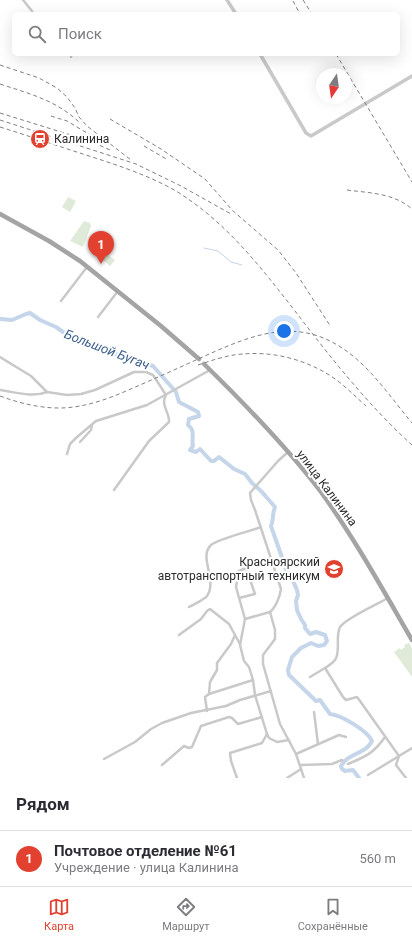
<!DOCTYPE html>
<html lang="ru">
<head>
<meta charset="utf-8">
<style>
  body { margin:0; font-family:Roboto,sans-serif; background:#f7f7f7; color:#2b2b33 }
  .compass { position:absolute; left:316px; top:68px; width:36px; height:36px; border-radius:50%; background:#fff; box-shadow:0 4px 16px #0002; rotate:193deg }
  .you { position:absolute; left:284px; top:331px; width:14px; height:14px; margin:-10px; border:3px solid #fff; border-radius:50%; background:#1a73e8; box-shadow:0 0 0 6px #1a73e833 }
  .badge { display:grid; place-items:center; width:26px; height:26px; border-radius:50%; background:#e2412f; color:#fff; font-size:13px; font-weight:700 }
  .pin { position:absolute; translate:-50% -33px; filter:drop-shadow(0 1px 2px #0008) }
  .pin::after { content:''; position:absolute; top:21px; width:14px; height:12px; background:inherit; clip-path:polygon(0 0,100% 0,50% 100%) }
  .list { margin:0; padding:0; list-style:none }
  h2 { display:flex; justify-content:space-between; align-items:center; height:52px; margin:0; padding:0 16px; font-size:17px }
  h2 small { font-size:13px; font-weight:400; color:#7c7c81 }
  .list li { display:grid; grid-template-columns:26px 1fr auto; gap:12px; align-items:center; box-sizing:border-box; height:56px; padding:0 16px; border-top:1px solid #e1e1e2 }
  .list b { display:block; font-size:15px; white-space:nowrap }
  .list p { margin:0; font-size:13px; white-space:nowrap; color:#7c7c81 }
  .list em { font-size:13px; font-style:normal; color:#7c7c81 }
  .icon { flex:none; width:22px; height:22px; fill:none; stroke:currentColor; stroke-width:2; stroke-linecap:round; stroke-linejoin:round }
  .map { position:relative; flex:none; width:412px; height:778px; overflow:hidden }
  .search { position:absolute; background:#fff; box-shadow:0 4px 16px #0002; left:12px; right:12px; top:12px; height:44px; display:flex; align-items:center; gap:10px; box-sizing:border-box; padding:0 14px; border-radius:6px; color:#7c7c81; font-size:15px }
  .sheet { height:108px; background:#fff }
  nav { display:flex; justify-content:space-around; align-items:center; box-sizing:border-box; height:56px; border-top:1px solid #e1e1e2; background:#fff; font-size:11px; color:#7c7c81 }
  nav a { display:grid; justify-items:center; gap:2px }
  nav .on { color:#e2412f }
  .map>svg:first-child { display:block }
  .green { fill:#dfead9 }
  .lines { fill:none; stroke-linecap:round; stroke-linejoin:round }
  .stream { stroke:#c5d5ea; stroke-width:1 }
  .river { stroke:#c5d5ea; stroke-width:4 }
  .minor { stroke:#c9c9c9; stroke-width:2.5 }
  .tertiary { stroke:#c9c9c9; stroke-width:3.5 }
  .primary { stroke:#a4a4a4; stroke-width:4.5 }
  .rail { stroke:#818181; stroke-width:1; stroke-dasharray:4 3; stroke-linecap:butt }
  .labels { text-anchor:middle; stroke-width:4; stroke-linejoin:round; paint-order:stroke }
  .poi-label { font-size:12px; fill:#2c2c2c; stroke:#fff; text-anchor:start }
  .street-label { font-size:12px; fill:#2c2c2c; stroke:#fff }
  .water-label { font-size:13px; font-style:italic; fill:#3c5f8c; stroke:#fff }
</style>
</head>
<body>
<div class="map">
<svg width="412" height="778" viewBox="0 0 412 778">
  <rect width="100%" height="100%" fill="#fff"/>
  <g class="green">
    <path d="M68,197L76,201L70,212L62,207Z"/>
    <path d="M84,221L90,223L91,226L83,247L70,241Z"/>
    <path d="M100,250L115,260L110,266L97,255Z"/>
    <path d="M409,643L412,648V677L394,652L400,648L401,650L405,647L404,645Z"/>
  </g>
  <g class="lines">
    <path class="stream" d="M204,248L218,251L231,262L242,265"/>
    <path class="river" d="M0,319L12,320L26,314L30,313L40,320L56,327L73,339H84L94,347L153,366L176,392L179,402L198,412L199,416L189,419L188,425C196,431 191,437 193,446L190,450L196,452L200,449L211,461H214L219,457L234,469L245,474L252,483L261,491L275,507C272,514 274,519 271,526L286,569L291,576L297,590L298,595L296,601L297,610L301,619L305,625V628L310,634L316,632L325,635L327,641L324,645L318,646L311,643L301,648L292,657L288,670L289,675L316,701L320,700L330,714C341,715 368,731 372,741C365,755 349,752 341,766L342,769L345,771L353,770L359,778"/>
    <g class="minor">
      <path d="M23,0L32,11L33,14"/>
      <path d="M71,57V54"/>
      <path d="M61,301L87,267"/>
      <path d="M98,317L118,291"/>
      <path d="M0,357L31,376L47,392L67,395L81,394L95,390L134,372H146L153,375L166,395C160,405 170,413 169,422L149,441L114,490"/>
      <path d="M0,390C15,392 32,398 47,392"/>
      <path d="M80,442L91,430L92,425"/>
      <path d="M288,452L278,461L250,493L251,500L255,510L281,589C280,596 276,607 270,612L275,630V639L263,655V664L280,724L296,754L304,778"/>
      <path d="M67,454L70,444L77,437L96,421L147,405L210,370"/>
      <path d="M239,598L255,594L246,568L239,571L236,587L245,619"/>
      <path d="M388,598C378,604 346,618 340,627C335,637 341,652 335,660C332,664 328,666 325,668L343,697L346,700L357,697L360,701L399,756L396,765L406,778"/>
      <path d="M189,607C194,604 204,600 207,596C218,580 198,557 211,545C218,539 251,531 261,527"/>
      <path d="M179,635L201,619L207,611L210,609L229,624L240,644"/>
      <path d="M310,677L325,668"/>
      <path d="M209,694L253,680"/>
      <path d="M207,711L205,697L209,694L210,682L217,670V663L231,644L235,635"/>
      <path d="M314,712L318,744"/>
      <path d="M267,734L255,695L253,680L249,667L244,661L240,645L245,619L270,612"/>
      <path d="M296,754L339,735L346,737"/>
      <path d="M104,759L135,742L151,729L162,723L191,713L226,706L240,700L271,691"/>
      <path d="M348,764C365,757 374,753 385,737"/>
      <path d="M162,765L184,746L189,748L192,747L201,726L229,717L232,718L238,724L262,717"/>
      <path d="M301,765L332,764L342,760"/>
      <path d="M368,775L412,748"/>
      <path d="M237,778L231,761L230,753L262,743L267,734L269,738L277,742L289,740"/>
      <path d="M287,778L301,769"/>
    </g>
    <g class="tertiary">
      <path d="M227,0L236,14"/>
      <path d="M260,54L306,133L311,136L412,76"/>
    </g>
    <g class="primary">
      <path d="M0,214L49,241L80,261L161,326L199,359"/>
      <path d="M204,364C245,404 286,446 321,492C355,539 383,590 412,640"/>
    </g>
    <g class="rail">
      <path d="M303,0L312,14"/>
      <path d="M293,1L300,14"/>
      <path d="M336,54L412,182"/>
      <path d="M0,65L39,78L57,88L67,97L75,108L79,117L87,126L131,160"/>
      <path d="M0,84C30,94 56,100 80,123"/>
      <path d="M0,113L90,141L110,150"/>
      <path d="M51,116L67,121L92,136"/>
      <path d="M110,119L161,149L205,179L232,210L278,250L296,273L331,327"/>
      <path d="M0,120L136,164L181,186L231,214"/>
      <path d="M0,127C29,136 58,146 86,155C117,165 148,175 176,191C226,222 259,265 295,311C331,358 368,405 412,445"/>
      <path d="M144,146L168,160"/>
      <path d="M347,190C369,193 394,193 412,209"/>
      <path d="M198,365C213,360 227,355 243,354C276,351 311,361 338,381C348,389 356,397 366,406"/>
      <path d="M0,396C19,403 39,408 59,408C88,408 115,396 140,385C163,375 185,365 207,355C252,335 296,317 342,348C370,366 391,398 412,423"/>
    </g>
  </g>
  <defs>
    <symbol id="station-disc" viewBox="-11 -11 22 22"><circle r="9.5" fill="#e2412f" stroke="#fff"/><path d="M-3-6H3Q5-6 5-4V2Q5 4 3 4L4.5 6H3L1.5 4h-3L-3 6H-4.5L-3 4Q-5 4-5 2V-4Q-5-6-3-6ZM-3.5-4v3h7v-3ZM-3.5 1v1.5H-2V1ZM2 1v1.5H3.5V1Z" fill="#fff"/></symbol>
    <symbol id="university-disc" viewBox="-11 -11 22 22"><circle r="9.5" fill="#e2412f" stroke="#fff"/><path d="M0-5L7-2L0 1L-7-2ZM-4 1L0 2.5L4 1V4Q0 6-4 4Z" fill="#fff"/></symbol>
  </defs>
  <g fill-rule="evenodd">
    <use href="#station-disc" x="29" y="128" width="22" height="22"/>
    <use href="#university-disc" x="323" y="558" width="22" height="22"/>
  </g>
  <g class="labels">
    <g class="poi-label">
      <text x="54" y="143">Калинина</text>
      <text x="320" y="566" text-anchor="end">Красноярский<tspan x="320" dy="14">автотранспортный техникум</tspan></text>
    </g>
    <g class="street-label">
      <text transform="translate(327 488) rotate(53)" y="4">улица Калинина</text>
    </g>
    <g class="water-label">
      <text transform="translate(107 349) rotate(21)" y="5">Большой Бугач</text>
    </g>
  </g>
</svg>
<svg class="compass" viewBox="-18 -18 36 36"><path d="M0-13l5 13h-10z" fill="#e53935"/><path d="M0 13l5-13h-10z" fill="#7c7c81"/></svg>
<div class="you"></div>
<div class="pin badge" style="left:101px;top:264px">1</div>
<div class="search"><svg class="icon" aria-label="search" viewBox="0 0 24 24"><circle cx="10" cy="10" r="6"/><path d="M15 15l6 6"/></svg>Поиск</div>
</div>
<section class="sheet">
<h2>Рядом<small></small></h2>
<ul class="list">
<li><span class="badge">1</span><div><b>Почтовое отделение №61</b><p>Учреждение · улица Калинина</p></div><em>560 m</em></li>
</ul>
</section>
<nav>
<a class="on"><svg class="icon" aria-label="map" viewBox="0 0 24 24"><path d="M3 6l6-2 6 2 6-2v14l-6 2-6-2-6 2zM9 4v14M15 6v14"/></svg>Карта</a>
<a><svg class="icon" aria-label="directions" viewBox="0 0 24 24"><path d="M12 3l9 9-9 9-9-9zM9 14v-3h6M13 9l2 2-2 2"/></svg>Маршрут</a>
<a><svg class="icon" aria-label="saved" viewBox="0 0 24 24"><path d="M7 4h10v16l-5-4-5 4z"/></svg>Сохранённые</a>
</nav>
</body>
</html>
